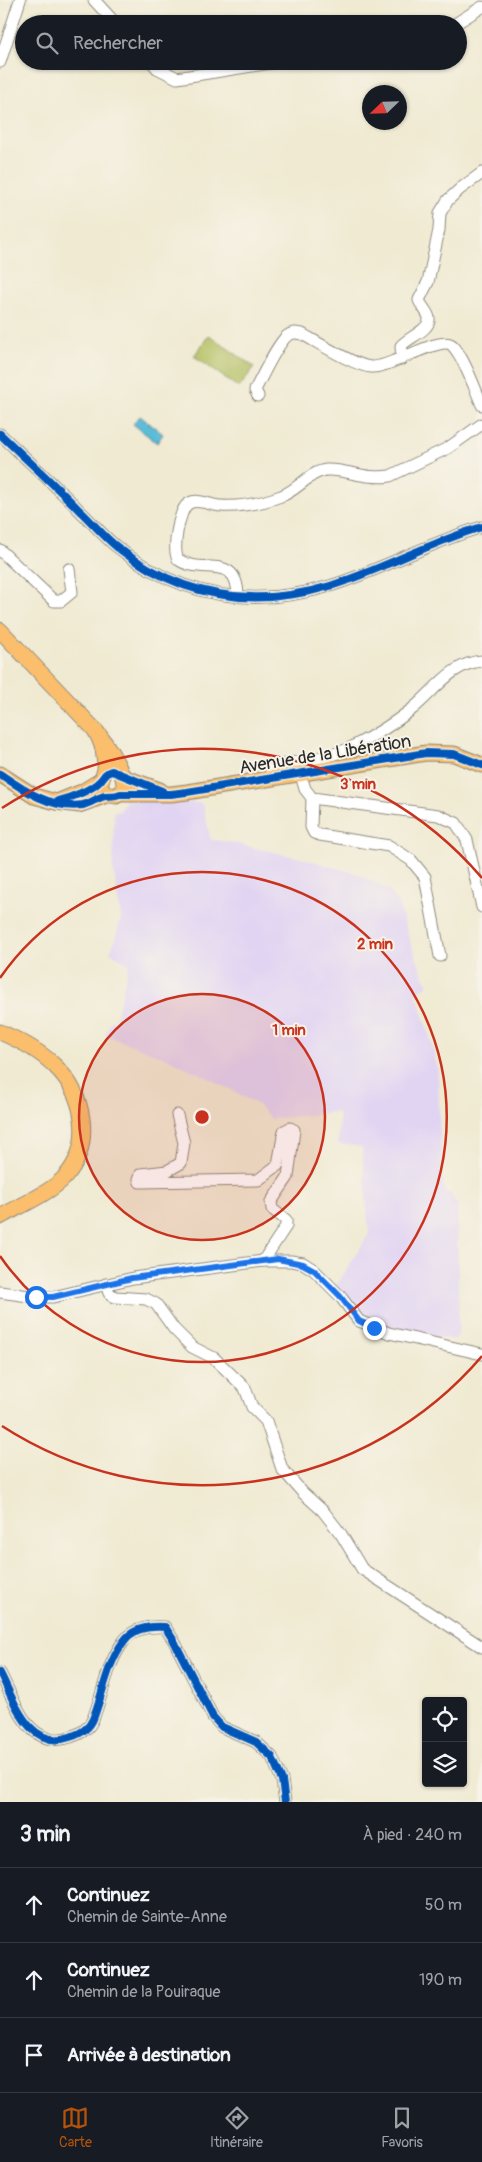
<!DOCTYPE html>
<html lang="fr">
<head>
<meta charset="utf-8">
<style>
  body { margin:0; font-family:Pangolin,sans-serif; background:#242831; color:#f1f3f6 }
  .controls { position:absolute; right:15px; bottom:15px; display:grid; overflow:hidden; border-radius:5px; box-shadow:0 1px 4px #0004 }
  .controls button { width:45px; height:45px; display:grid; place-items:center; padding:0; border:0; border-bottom:1px solid #363941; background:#171b24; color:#f1f3f6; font:25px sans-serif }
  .compass { position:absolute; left:362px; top:85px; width:45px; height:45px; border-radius:50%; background:#171b24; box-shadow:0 1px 4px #0004; rotate:247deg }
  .stop { position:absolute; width:15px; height:15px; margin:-11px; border:4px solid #1a73e8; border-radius:50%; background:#fff }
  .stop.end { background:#1a73e8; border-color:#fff; box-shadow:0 1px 5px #0008 }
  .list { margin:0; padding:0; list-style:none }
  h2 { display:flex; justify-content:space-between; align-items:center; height:65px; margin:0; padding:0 20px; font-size:21px }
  h2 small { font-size:16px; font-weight:400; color:#9ea1a6 }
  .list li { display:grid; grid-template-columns:32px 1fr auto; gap:15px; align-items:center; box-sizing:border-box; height:75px; padding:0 20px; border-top:1px solid #363941 }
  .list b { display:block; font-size:19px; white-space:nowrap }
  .list p { margin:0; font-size:16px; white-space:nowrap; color:#9ea1a6 }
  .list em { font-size:16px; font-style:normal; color:#9ea1a6 }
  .icon { flex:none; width:28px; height:28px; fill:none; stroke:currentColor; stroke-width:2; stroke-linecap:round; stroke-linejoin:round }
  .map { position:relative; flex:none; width:482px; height:1802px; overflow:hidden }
  .search { position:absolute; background:#171b24; box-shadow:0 1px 4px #0004; left:15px; right:15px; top:15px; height:55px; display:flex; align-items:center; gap:12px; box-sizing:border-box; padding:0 18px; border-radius:28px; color:#9ea1a6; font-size:19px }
  .sheet { height:290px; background:#171b24 }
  nav { display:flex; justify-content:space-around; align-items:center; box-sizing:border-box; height:70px; border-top:1px solid #363941; background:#171b24; font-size:14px; color:#9ea1a6 }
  nav a { display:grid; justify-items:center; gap:2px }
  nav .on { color:#b45309 }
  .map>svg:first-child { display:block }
  .built { fill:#e1d4f3 }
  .green { fill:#b3bf61; stroke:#6f7546 }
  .water { fill:#59bbd8; stroke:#427382 }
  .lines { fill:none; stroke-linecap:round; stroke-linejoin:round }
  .minor-casing { stroke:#8e8a7e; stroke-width:13 }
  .major-casing { stroke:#8e8a7e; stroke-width:17 }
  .minor { stroke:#fff; stroke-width:11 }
  .major { stroke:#fabe6d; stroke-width:15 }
  .cycleway-casing { stroke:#f7f3e8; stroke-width:11 }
  .cycleway { stroke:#0057b8; stroke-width:8 }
  .route { stroke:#1a73e8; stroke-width:6 }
  .ring { fill:none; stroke:#c8321e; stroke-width:2.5 }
  .labels { text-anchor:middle; stroke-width:4; stroke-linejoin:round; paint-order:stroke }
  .street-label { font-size:18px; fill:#2b2b2b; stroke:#f7f3e8 }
  .centre { fill:#c8321e; stroke:#f7f3e8; stroke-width:2.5 }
  .ring-label { font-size:15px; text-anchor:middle; font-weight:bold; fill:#c8321e; stroke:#f7f3e8; stroke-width:4; stroke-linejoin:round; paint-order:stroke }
</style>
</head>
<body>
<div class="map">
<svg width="482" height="1802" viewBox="0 0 482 1802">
  <rect width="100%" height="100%" fill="#f7f3e8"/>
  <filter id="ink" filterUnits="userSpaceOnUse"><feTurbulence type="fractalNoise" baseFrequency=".02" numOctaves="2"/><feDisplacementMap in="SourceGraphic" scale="10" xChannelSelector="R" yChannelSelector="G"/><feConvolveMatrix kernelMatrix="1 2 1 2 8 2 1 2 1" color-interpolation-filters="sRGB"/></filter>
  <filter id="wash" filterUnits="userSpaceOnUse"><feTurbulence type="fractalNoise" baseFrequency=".0096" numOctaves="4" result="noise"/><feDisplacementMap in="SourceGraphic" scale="20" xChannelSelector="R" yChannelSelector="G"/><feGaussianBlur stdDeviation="1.12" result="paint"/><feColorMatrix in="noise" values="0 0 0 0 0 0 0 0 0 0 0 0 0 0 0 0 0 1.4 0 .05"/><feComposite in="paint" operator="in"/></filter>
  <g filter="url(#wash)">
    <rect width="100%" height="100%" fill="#f0ead2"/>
    <path class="built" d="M126,800L200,803L203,806L211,840L229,842L305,859L358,874L389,890L398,903L411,944L427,983V986L416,993L432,1044L438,1072L441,1167L444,1192L451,1194L457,1204L459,1332L455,1340L391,1329L363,1318L335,1288L369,1234L362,1147L338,1144L339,1117L337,1112L271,1119L258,1105L230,1089L169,1059L105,1035L111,1021L115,1022L129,964L110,952L114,943L121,918L113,867L114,811H120Z"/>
    <path class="green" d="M209,335L254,367L239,388L194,356Z"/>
    <path class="water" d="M140,416L163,434L157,443L133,424Z"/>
  </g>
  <g filter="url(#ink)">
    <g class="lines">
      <defs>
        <g id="minor">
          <path d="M94,0L116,24"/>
          <path d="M455,24L482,7"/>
          <path d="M151,61L157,68L177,78L283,61"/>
          <path d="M0,62L20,0"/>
          <path d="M402,359L401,346C407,338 431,330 429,318C428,312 421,306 419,300L428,282L439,230L440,213L448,200L460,189L482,173"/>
          <path d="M258,396L255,390C262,377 277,344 287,336C292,332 296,333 302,334C317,342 355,366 371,367C390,369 442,333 453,346C464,358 475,389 482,405"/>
          <path d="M0,434C26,459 54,484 79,510C92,522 103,536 117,547C181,598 252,609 330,586C382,570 430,542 482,527"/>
          <path d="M0,550L54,601H61L72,592L69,569"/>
          <path d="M238,596C237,552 203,576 179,560C171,554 179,509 188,504C197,497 211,506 221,506C240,507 262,503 281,496C297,491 309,472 326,470C346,469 367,480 390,476L448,448L482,424"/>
          <path d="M300,772L305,789L312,798L438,815L456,823L467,840L482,907"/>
          <path d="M268,778L274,767C299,760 329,759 352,747C372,737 393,724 411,710C434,692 451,663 482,661"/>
          <path d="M312,798L311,827L314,833L320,835L389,846L411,860L425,877L440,956"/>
          <path d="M177,1115L184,1143L181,1163L167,1171L141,1174L139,1179L140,1182L258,1180L278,1165L284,1131L290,1128L294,1130L288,1177L271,1202L272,1209L286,1220V1226L263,1261"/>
          <path d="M106,1284L109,1293L115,1297L146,1299L156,1304L174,1329L192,1347L214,1358L245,1388L252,1407L266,1421L282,1469L303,1493L323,1511L341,1534L362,1569L482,1647"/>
          <path d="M0,1292L36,1297H53L133,1278L263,1261H291L303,1263L314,1270L340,1296L359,1321L389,1333L482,1354"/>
          <path d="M0,1673C15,1702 29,1751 70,1737C80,1734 89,1729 93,1719C103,1694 107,1663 124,1641C133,1628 150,1626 165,1627L174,1641L213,1717L222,1727L256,1742L272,1757L282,1780L285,1802"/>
        </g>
        <g id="major">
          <path d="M0,630L95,730C105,742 129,777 123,791L116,796L105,794C97,785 102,781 104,773C106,768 105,761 104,757C104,747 100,739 95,730"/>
          <path d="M0,774L34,796L56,802L79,805L107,795"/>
          <path d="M123,777L160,790"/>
          <path d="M120,794H171L187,792L426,753L454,754L482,765"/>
          <path d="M57,802L82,792L100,781"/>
          <path d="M0,1032C19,1040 40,1051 55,1066C85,1095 94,1144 65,1177C50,1193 20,1206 0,1217"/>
        </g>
      </defs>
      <use href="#minor" class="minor-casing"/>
      <use href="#major" class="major-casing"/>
      <use href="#minor" class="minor"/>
      <use href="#major" class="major"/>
      <defs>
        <g id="cycleway">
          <path d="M0,434C26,459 54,484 79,510C92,522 103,536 117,547C181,598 252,609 330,586C382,570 430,542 482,527"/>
          <path d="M0,774C23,790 53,810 83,805C91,803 97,798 105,796C110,795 114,797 120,794H171L187,792L426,753L454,754L482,765"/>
          <path d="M58,801C70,798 92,790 100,781C105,776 104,773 112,771L162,791"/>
          <path d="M0,1673C15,1702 29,1751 70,1737C80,1734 89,1729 93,1719C103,1694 107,1663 124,1641C133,1628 150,1626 165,1627L174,1641L213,1717L222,1727L256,1742L272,1757L282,1780L285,1802"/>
        </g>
      </defs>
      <use href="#cycleway" class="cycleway-casing"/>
      <use href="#cycleway" class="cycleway"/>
    </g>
  </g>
  <g class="lines" filter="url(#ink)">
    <path class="route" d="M36,1297H53L132,1278L278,1259L303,1264L314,1270L340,1296L359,1321L374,1328"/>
  </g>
  <circle cx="202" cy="1117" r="123" fill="#c8321e" fill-opacity=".12"/>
  <g class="ring">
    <circle cx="202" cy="1117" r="123"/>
    <path d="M0 978A245 245 0 1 1 0 1256"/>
    <path d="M482 1356A368 368 0 0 1 2 1426M2 808A368 368 0 0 1 482 878"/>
  </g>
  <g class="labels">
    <g class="street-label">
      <text transform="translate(325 754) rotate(-9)" y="6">Avenue de la Libération</text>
    </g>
  </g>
  <circle cx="202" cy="1117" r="8" class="centre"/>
  <g class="ring-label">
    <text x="358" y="789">3 min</text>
    <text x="375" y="949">2 min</text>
    <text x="289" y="1035">1 min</text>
  </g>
</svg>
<div class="controls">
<button><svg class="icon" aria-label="locate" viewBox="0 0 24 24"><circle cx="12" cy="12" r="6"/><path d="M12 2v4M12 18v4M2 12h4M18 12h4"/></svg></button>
<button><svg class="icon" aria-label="layers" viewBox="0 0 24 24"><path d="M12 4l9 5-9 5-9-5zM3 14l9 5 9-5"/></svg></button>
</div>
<svg class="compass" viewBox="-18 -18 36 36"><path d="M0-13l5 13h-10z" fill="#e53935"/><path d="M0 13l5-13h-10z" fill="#9ea1a6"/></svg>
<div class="stop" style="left:36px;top:1297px"></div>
<div class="stop end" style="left:374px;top:1328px"></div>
<div class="search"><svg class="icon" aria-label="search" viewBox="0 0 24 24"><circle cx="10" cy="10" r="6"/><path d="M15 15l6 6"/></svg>Rechercher</div>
</div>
<section class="sheet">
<h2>3 min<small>À pied · 240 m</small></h2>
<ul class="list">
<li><svg class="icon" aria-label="ahead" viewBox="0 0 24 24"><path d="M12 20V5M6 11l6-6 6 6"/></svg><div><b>Continuez</b><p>Chemin de Sainte-Anne</p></div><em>50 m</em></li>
<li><svg class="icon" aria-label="ahead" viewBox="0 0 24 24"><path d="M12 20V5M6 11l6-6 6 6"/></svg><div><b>Continuez</b><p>Chemin de la Pouiraque</p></div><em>190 m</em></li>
<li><svg class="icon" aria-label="arrive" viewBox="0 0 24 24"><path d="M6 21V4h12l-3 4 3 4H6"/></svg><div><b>Arrivée à destination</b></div></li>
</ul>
</section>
<nav>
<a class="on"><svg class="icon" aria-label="map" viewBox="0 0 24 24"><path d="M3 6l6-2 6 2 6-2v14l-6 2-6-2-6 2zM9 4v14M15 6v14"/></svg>Carte</a>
<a><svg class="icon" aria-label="directions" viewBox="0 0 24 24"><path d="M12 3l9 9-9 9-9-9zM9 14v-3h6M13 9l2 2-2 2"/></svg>Itinéraire</a>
<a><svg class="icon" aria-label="saved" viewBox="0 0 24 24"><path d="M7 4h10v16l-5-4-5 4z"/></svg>Favoris</a>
</nav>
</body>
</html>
